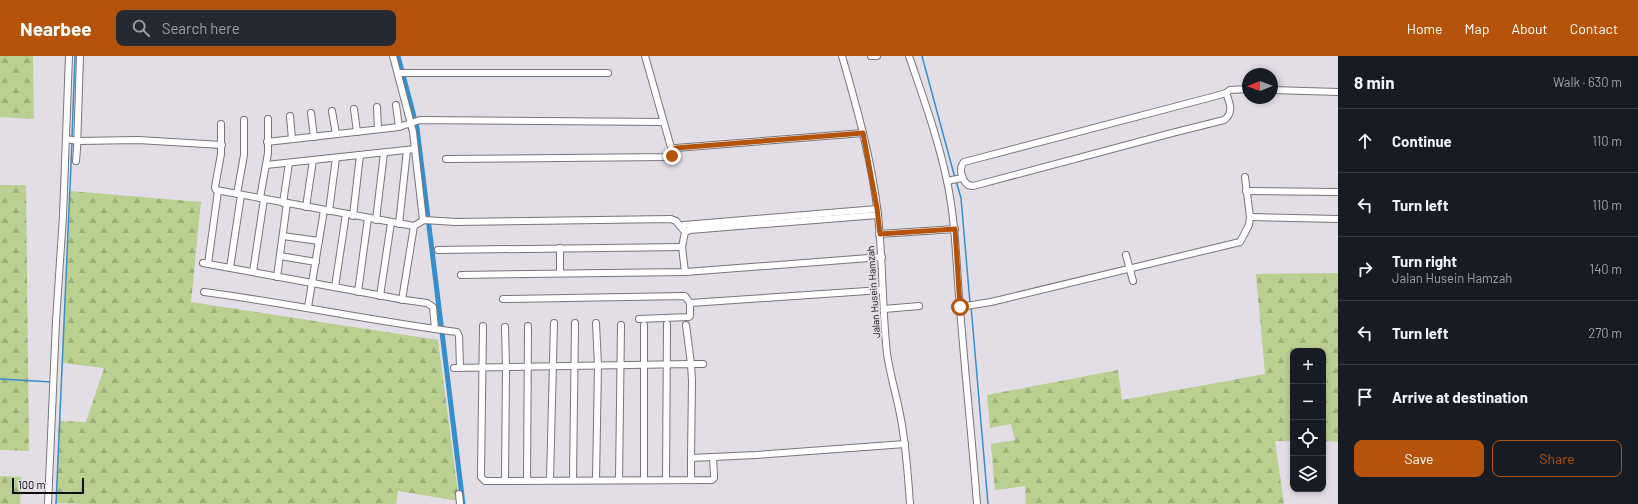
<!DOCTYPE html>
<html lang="en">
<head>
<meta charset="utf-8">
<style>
  body { margin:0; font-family:Barlow,sans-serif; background:#242831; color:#f1f3f6 }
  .controls { position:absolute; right:12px; bottom:12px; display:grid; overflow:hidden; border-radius:8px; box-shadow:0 2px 6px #0003 }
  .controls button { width:36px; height:36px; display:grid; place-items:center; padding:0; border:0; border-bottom:1px solid #363941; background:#171b24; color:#f1f3f6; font:20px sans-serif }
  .compass { position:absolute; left:1242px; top:12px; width:36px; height:36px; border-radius:50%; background:#171b24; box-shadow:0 2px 6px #0003; rotate:269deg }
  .scale { position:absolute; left:12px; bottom:10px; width:72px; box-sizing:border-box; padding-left:4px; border:2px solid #0e0d0f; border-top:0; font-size:11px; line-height:14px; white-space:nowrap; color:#0e0d0f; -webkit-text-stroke:3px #e3dee6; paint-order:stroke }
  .stop { position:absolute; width:12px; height:12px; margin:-9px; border:3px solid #b45309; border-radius:50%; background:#fff }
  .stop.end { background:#b45309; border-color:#fff; box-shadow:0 1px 4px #0008 }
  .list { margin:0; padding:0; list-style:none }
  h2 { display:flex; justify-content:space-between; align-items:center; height:52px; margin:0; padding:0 16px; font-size:17px }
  h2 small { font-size:13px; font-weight:400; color:#9ea1a6 }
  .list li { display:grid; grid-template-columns:26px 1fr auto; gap:12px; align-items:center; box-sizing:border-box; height:64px; padding:0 16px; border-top:1px solid #363941 }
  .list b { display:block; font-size:15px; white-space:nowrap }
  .list p { margin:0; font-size:13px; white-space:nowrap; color:#9ea1a6 }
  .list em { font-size:13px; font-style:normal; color:#9ea1a6 }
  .actions { display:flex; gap:8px; padding:12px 16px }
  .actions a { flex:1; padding:9px 0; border:1px solid #b45309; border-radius:8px; text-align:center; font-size:14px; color:#b45309 }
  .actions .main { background:#b45309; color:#fff }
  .icon { flex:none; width:22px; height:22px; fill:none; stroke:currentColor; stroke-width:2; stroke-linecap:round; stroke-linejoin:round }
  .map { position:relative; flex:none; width:1338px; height:448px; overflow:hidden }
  header { display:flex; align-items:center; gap:24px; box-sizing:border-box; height:56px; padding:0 20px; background:#b45309; color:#fff }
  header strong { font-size:19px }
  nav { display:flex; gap:22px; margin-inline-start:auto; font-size:14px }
  .search { width:280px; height:36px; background:#242831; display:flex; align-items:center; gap:10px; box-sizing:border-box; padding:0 14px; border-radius:8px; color:#9ea1a6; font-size:15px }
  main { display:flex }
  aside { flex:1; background:#171b24 }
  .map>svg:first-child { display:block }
  .forest { fill:url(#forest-firs) }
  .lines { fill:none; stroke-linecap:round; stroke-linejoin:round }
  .stream { stroke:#368fcd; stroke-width:1.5 }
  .canal { stroke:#368fcd; stroke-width:5 }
  .minor-casing { stroke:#78747b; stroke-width:8 }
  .minor { stroke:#fff; stroke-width:6 }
  .route { stroke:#b45309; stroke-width:5 }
  .labels { text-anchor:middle; stroke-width:4; stroke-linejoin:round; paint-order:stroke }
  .street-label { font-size:10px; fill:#0e0d0f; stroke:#e3dee6 }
</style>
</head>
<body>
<header>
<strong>Nearbee</strong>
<div class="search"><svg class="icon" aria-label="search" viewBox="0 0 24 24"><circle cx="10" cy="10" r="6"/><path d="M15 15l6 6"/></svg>Search here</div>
<nav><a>Home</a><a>Map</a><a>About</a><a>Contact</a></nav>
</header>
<main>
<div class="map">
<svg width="1338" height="448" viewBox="0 0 1338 448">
  <defs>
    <pattern id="forest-firs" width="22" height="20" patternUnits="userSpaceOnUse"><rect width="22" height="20" fill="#b9d090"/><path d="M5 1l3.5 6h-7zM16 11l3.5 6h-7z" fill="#9eb17b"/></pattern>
  </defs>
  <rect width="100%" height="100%" fill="#e3dee6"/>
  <g class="forest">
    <path d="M0,0H33L34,63L0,61Z"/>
    <path d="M0,129H26L29,395L0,394Z"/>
    <path d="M70,135L201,146L191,246L438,284L459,445L398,435L396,448H87L56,447L59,365L86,366L104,312L62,307Z"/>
    <path d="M1338,217V386L1323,385V295H1293V385H1275L1284,448H1026L1025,430L995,434L991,388L1015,384L1011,368L990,372L987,339L1118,314L1122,344L1265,318L1256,218Z"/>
    <path d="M0,420L22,421L20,448H0Z"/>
  </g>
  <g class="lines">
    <g class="stream">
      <path d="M922,0L955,122"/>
      <path d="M72,82L75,0"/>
      <path d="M956,125L961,142L970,247"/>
      <path d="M971,250L988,448"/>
      <path d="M0,323L52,326"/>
      <path d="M56,448L72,86"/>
    </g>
    <path class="canal" d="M398,0L417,72L463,448"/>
    <defs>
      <g id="minor">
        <path d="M393,0L413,76L423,164"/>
        <path d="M645,0L672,95"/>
        <path d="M842,0C857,52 872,105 878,159C883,206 882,252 887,298C890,318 896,338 900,358C906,388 908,418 910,448"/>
        <path d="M871,0H877"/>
        <path d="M909,0C923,41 938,82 947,125C956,167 956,209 960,252C965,317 972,382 977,448"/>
        <path d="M398,17H608"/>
        <path d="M1272,34L1338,36"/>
        <path d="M1226,37C1230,47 1234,57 1224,64L1172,77L973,130L968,129C962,124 958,112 964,106L1212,41L1226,37L1230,34L1248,33"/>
        <path d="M396,49L399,71"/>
        <path d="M377,51L378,73"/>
        <path d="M354,53L357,76"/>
        <path d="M332,55L336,78"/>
        <path d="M311,57L314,81"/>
        <path d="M290,60L292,83"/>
        <path d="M221,68V98L215,131L216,134L414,170"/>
        <path d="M66,83L78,85L138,84L222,89"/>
        <path d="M267,86L399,71L420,64L663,66"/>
        <path d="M446,103L670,101L672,100V95L676,92L863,77"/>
        <path d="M76,105L77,93L80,0"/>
        <path d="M266,109L415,93"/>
        <path d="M947,125L962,122"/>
        <path d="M1246,135L1338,136"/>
        <path d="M237,138L244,99V64"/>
        <path d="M260,142L268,97V63"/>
        <path d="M283,147L289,107"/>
        <path d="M306,151L313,104"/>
        <path d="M329,155L336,102"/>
        <path d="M353,160L360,99"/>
        <path d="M1250,161L1338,163"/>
        <path d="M376,164L384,97"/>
        <path d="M399,168L407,94"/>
        <path d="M684,169L877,153"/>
        <path d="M879,178L955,173"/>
        <path d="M283,180L319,185"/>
        <path d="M560,192V217"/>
        <path d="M438,194L682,191"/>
        <path d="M1126,199L1133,225"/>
        <path d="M280,200L316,206"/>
        <path d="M203,207L405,244L427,247L433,251L435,273"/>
        <path d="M208,208L218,135"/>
        <path d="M230,212L241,139"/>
        <path d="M253,216L264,143"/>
        <path d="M685,216L882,201"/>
        <path d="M461,219L685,216L682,191L685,176L690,174L878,159"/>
        <path d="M277,221L287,147"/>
        <path d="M335,231L346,158"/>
        <path d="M204,236C288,247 372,265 457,276L459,280L460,311"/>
        <path d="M358,236L368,162"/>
        <path d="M380,240L391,167"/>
        <path d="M503,243L685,240L690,247V260L689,261L639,263"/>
        <path d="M402,244L414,170L424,164L456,166L671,163L676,165L685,176"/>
        <path d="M690,247L882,234"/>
        <path d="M308,251L324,154"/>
        <path d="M960,251L991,246L1240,186L1249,169L1250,161L1245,121"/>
        <path d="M884,253L919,250"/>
        <path d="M686,269L691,308H703"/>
        <path d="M483,270L481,418V421L485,425L712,424L714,422V419L713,401"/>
        <path d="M505,271L506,311L505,425"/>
        <path d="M454,312L691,308L692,325L691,402"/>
        <path d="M550,424L554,267"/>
        <path d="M573,424L575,267"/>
        <path d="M596,424L598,309L596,267"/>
        <path d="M619,424L621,269"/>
        <path d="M644,424V269"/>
        <path d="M666,424L667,268"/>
        <path d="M691,424V402L756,399L905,388"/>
        <path d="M527,425L528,270"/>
        <path d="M459,438L460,448"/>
        <path d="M48,448L56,265L63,160L69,0"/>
      </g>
    </defs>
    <use href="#minor" class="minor-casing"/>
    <use href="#minor" class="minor"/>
  </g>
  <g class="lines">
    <path class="route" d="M672,100V95L676,92L863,77L877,152L880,178L955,173L960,251"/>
  </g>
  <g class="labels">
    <g class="street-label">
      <text transform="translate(873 236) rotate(-94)" y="4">Jalan Husein Hamzah</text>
    </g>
  </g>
</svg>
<div class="controls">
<button>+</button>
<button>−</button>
<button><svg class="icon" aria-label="locate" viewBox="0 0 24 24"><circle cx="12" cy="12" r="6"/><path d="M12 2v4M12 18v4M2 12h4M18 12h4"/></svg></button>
<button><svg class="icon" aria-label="layers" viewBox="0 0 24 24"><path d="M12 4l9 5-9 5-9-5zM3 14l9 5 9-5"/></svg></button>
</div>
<svg class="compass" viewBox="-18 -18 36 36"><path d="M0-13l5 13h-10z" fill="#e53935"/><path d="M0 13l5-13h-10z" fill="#9ea1a6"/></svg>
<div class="scale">100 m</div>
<div class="stop" style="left:960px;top:251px"></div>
<div class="stop end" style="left:672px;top:100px"></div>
</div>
<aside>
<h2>8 min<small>Walk · 630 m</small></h2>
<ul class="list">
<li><svg class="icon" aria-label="ahead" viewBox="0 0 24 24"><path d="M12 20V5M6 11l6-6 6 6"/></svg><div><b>Continue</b></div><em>110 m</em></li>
<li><svg class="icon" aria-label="left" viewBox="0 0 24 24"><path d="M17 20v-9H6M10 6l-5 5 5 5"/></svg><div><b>Turn left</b></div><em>110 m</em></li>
<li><svg class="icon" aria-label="right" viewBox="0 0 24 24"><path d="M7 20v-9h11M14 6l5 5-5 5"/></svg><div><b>Turn right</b><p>Jalan Husein Hamzah</p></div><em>140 m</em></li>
<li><svg class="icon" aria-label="left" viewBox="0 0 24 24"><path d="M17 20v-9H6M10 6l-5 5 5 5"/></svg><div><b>Turn left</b></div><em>270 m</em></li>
<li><svg class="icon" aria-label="arrive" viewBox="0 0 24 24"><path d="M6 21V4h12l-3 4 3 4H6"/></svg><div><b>Arrive at destination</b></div></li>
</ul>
<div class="actions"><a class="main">Save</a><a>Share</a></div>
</aside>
</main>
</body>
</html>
